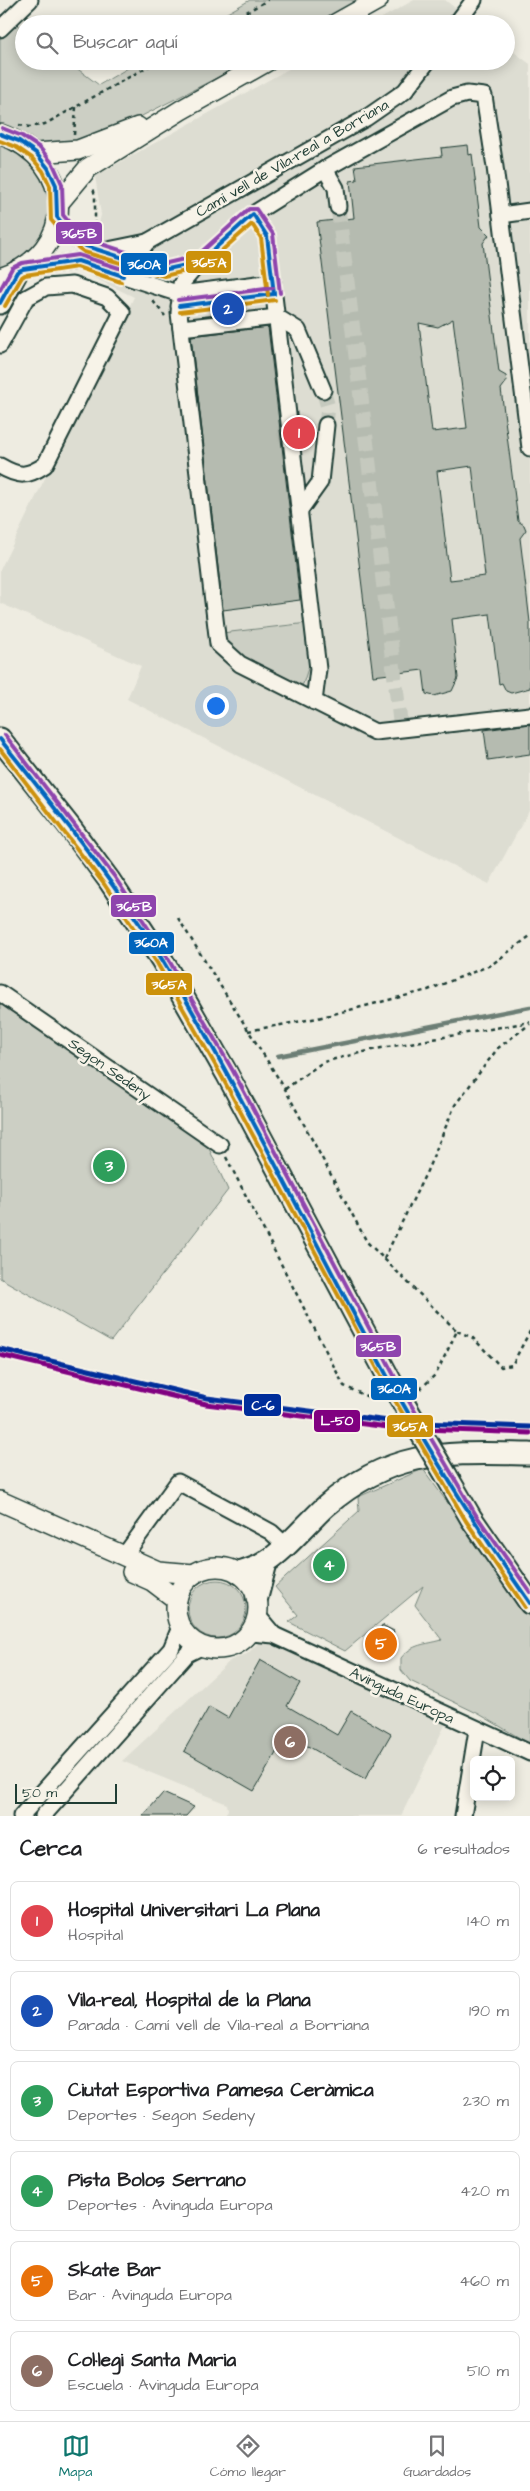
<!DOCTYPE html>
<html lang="es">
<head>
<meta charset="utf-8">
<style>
  body { margin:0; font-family:"Architects Daughter",sans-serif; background:#f6f6f6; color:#202124 }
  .controls { position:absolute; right:15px; bottom:15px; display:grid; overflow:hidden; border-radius:8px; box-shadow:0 2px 12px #0003 }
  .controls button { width:45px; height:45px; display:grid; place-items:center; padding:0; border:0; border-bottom:1px solid #e0e0e0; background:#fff; color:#202124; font:25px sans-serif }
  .scale { position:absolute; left:15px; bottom:12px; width:102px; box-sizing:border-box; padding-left:5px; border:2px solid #1f3d34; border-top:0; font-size:14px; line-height:18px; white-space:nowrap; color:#1f3d34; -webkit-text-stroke:4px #f7f3e8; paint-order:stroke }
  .you { position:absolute; left:215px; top:705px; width:18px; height:18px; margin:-12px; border:4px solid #fff; border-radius:50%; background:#1a73e8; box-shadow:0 0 0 8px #1a73e833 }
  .badge { display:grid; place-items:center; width:32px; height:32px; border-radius:50%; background:#0f766e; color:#fff; font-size:16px; font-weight:700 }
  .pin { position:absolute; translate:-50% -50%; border:2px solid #fff; box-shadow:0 1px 5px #0006 }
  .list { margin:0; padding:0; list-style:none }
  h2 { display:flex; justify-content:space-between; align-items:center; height:65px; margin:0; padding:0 20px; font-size:21px }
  h2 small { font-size:16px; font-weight:400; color:#757577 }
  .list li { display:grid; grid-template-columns:32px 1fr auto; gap:15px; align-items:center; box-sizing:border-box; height:80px; margin:0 10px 10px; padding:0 10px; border:1px solid #e0e0e0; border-radius:8px }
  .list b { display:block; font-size:19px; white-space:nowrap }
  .list p { margin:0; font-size:16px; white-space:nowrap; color:#757577 }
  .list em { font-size:16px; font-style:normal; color:#757577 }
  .icon { flex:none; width:28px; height:28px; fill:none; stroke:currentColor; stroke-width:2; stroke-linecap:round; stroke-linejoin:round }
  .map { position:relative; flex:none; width:530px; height:1816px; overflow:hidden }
  .search { position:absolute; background:#fff; box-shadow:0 2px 12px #0003; left:15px; right:15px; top:15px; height:55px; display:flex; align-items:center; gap:12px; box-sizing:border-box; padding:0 18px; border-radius:28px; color:#757577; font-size:19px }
  .sheet { height:605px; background:#fff }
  nav { display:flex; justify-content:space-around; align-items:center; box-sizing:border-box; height:70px; border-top:1px solid #e0e0e0; background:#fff; font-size:14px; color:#757577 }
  nav a { display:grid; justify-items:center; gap:2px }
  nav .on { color:#0f766e }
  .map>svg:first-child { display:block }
  .built { fill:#ddddd2 }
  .green { fill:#cccfc4; stroke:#76867c }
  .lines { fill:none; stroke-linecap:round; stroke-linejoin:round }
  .stream { stroke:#6c7e74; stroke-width:4.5 }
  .building { fill:#b5bbb0; stroke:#1f3d34; fill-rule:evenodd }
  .minor-tunnel { stroke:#c5c9be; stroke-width:15; stroke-dasharray:15 8; stroke-linecap:butt }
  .minor-casing { stroke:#1f3d34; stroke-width:19 }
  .major-casing { stroke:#1f3d34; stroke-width:22 }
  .highway-casing { stroke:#1f3d34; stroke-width:25 }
  .path { stroke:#1f3d34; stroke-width:2.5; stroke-dasharray:4 4; stroke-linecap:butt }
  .minor { stroke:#f7f3e8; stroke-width:15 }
  .major { stroke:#f7f3e8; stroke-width:19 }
  .highway { stroke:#f7f3e8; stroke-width:21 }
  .highway-bridge-casing { stroke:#1f3d34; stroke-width:25; stroke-linecap:butt }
  .highway-bridge { stroke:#f7f3e8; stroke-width:21 }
  .bus-1-casing { stroke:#f7f3e8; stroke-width:8 }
  .bus-2-casing { stroke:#f7f3e8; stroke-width:8 }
  .bus-3-casing { stroke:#f7f3e8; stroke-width:8 }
  .bus-1 { stroke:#0065bd; stroke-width:4 }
  .bus-2 { stroke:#cc910a; stroke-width:4 }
  .bus-3 { stroke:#8e44ad; stroke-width:4 }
  .rail-1-casing { stroke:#f7f3e8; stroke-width:9 }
  .rail-2-casing { stroke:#f7f3e8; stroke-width:9 }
  .rail-1 { stroke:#002d9a; stroke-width:5 }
  .rail-2 { stroke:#800080; stroke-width:5 }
  .labels { text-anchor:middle; stroke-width:5; stroke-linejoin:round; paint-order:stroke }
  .street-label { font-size:15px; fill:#1f3d34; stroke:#f7f3e8 }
  .line-badge { stroke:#f7f3e8; stroke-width:2 }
  .badge-label { font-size:14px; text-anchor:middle; font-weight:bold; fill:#fff }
</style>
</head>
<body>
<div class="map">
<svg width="530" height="1816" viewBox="0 0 530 1816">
  <rect width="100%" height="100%" fill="#eeece1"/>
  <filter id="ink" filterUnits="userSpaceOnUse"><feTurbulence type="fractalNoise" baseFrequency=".02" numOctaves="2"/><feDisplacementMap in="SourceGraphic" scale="10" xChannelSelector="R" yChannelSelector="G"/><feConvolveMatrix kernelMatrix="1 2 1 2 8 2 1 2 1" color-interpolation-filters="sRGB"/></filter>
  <g filter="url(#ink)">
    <g class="built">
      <path d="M414,0H445L476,24H371Z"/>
      <path d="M506,46L530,64V809L489,884L127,699L141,666L0,603V570L134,297L80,271L94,242L101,215L95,176L303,61H506Z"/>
      <path d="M262,1639L446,1723L401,1816H224L228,1810L227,1804L122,1761L231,1660L247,1654Z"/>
    </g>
    <g class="green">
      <path d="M250,0H360L317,24H208Z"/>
      <path d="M15,23L24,29V61H67L99,85L140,61H250L130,122L81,144L44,146L25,134L0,125V38Z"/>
      <path d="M0,146C39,158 64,198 41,236C38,241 35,248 30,252C21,259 10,264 0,269Z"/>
      <path d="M308,623L309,665L303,684L297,688L225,646L222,633Z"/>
      <path d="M0,1004L206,1142L228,1190L111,1341L0,1278Z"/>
      <path d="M423,1469L530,1616V1744L479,1714L410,1681L401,1670V1658C413,1643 425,1645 442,1640L415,1605L423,1586L345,1651L289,1622L298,1615L275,1587L359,1511L358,1497Z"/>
      <circle cx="217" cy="1609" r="29"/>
    </g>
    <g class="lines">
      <path class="stream" d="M278,1056L530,1007"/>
    </g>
    <g class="building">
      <path d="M468,145L469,155L472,154L481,227L489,235L483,243L499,372L506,376L507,381L501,389L518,521L524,525L526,530L520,538L530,622V688L511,693L506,691L502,683L499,684L490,614L452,619L458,678L452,691L434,696L426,694L423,670L373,676L317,222L354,218L350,181L357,180L355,166L442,156L441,148ZM453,319L467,428L432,432L419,323L438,327ZM472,466L485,576L450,580L437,471Z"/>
      <path d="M268,327L300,600L223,610L191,336Z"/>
      <path d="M530,724V754L488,760L484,730Z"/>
      <path d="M382,1625L394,1631L381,1659L369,1653Z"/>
      <path d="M260,1660L300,1683L287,1706L337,1735L351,1711L391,1734L365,1779L287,1734L254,1791L184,1751L209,1707L228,1718Z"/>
      <path d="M163,1793L194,1807L186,1816H143Z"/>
    </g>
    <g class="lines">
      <g class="minor-tunnel">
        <path d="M338,207L401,729"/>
        <path d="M323,390L328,407L326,425"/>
      </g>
      <defs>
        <g id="minor">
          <path d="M456,24L474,0"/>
          <path d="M0,29L30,0"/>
          <path d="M325,169L336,188L338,207"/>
          <path d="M253,214L325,169L452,98L467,94L484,96L495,167L530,448"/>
          <path d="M501,215L530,211"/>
          <path d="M57,217L73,237L86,246L163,270L200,262"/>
          <path d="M147,242L366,118L405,91L428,61"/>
          <path d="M103,251L147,242L133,261L124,264"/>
          <path d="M23,269L78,261L180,294L273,282"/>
          <path d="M179,306L274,294"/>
          <path d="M181,328L277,317L298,330L323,390"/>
          <path d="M0,345L26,298L46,287L72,285L107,297L122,312L45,465C27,477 19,477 0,466"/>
          <path d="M300,510L320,482L326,425"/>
          <path d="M314,702L318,669L267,236L253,214L200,262L181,284L179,313L218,644L240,664L375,732L530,715"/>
          <path d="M0,993L220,1145"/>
          <path d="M124,1556L178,1482L271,1532L285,1545"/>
          <path d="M258,1616L274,1635"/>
          <path d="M251,1633L274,1635L530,1753"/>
          <path d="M21,1816L171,1649L180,1627"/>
          <path d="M43,1816L187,1654L201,1647"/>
          <path d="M463,1816L477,1730"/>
        </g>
        <g id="major">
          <path d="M335,24L378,0"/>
          <path d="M0,134C77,161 79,252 0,278"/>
          <path d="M36,153L78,150L138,127"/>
          <path d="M58,204L88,168L181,110L268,61"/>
          <path d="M0,1501L158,1571L194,1574"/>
          <circle cx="217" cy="1608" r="41"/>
          <path d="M132,1572L152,1581L177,1600"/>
        </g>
        <g id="highway">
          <path d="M0,303L17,272"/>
          <path d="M0,739L69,826L109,880L162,960L227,1074L392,1384"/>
          <path d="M446,1475L471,1518L530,1603"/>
          <path d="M240,1573C248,1570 257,1568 264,1563C282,1554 309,1521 326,1506C393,1448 447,1453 530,1454"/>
          <path d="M257,1597L266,1563"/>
        </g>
      </defs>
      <use href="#minor" class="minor-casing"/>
      <use href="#major" class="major-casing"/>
      <use href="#highway" class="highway-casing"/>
      <g class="path">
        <path d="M225,24L268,0"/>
        <path d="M19,125L29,127L45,124L158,61"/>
        <path d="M74,135L76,107"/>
        <path d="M93,233L95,229V196L93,187"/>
        <path d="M153,301L165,316"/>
        <path d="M178,918L285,1089L367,1242L457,1331L436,1374L416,1393"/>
        <path d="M248,1031L318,1018L428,990L491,965L530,936"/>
        <path d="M285,1089L323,1062L376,1049L530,1022"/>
        <path d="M226,1157L344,1386L375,1400L381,1399"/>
        <path d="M384,1259L427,1171L455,1105L498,1048L530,1024"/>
        <path d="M457,1331L473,1338L501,1367L512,1365L530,1331"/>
      </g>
      <use href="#minor" class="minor"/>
      <use href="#major" class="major"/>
      <use href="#highway" class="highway"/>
      <defs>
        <path id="highway-bridge" d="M392,1384L446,1475"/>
      </defs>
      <use href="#highway-bridge" class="highway-bridge-casing"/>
      <use href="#highway-bridge" class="highway-bridge"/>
      <defs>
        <g id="bus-1">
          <path d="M0,134L19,141L36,153L48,168L56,185L57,217L73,237L86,246L133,261L163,270L200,262L253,214L267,236L274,294"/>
          <path d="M0,303L17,272L23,269L78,261L123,276"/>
          <path d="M179,306L274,294"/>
          <path d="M0,739C57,811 115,882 163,961C245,1098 314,1243 391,1383C434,1459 480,1532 530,1603"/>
        </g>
        <g id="bus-2">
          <path d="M0,141L16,147L32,158L43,171L50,186L51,220L69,241L84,252L164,276L203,267L252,224L261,238L268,295"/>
          <path d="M5,306L22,277L25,275L77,267L121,282"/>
          <path d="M180,312L275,300"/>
          <path d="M0,749L104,884L157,963L222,1077L387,1387L466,1521L525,1607"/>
        </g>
        <g id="bus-3">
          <path d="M2,128L22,136L40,148L53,164L62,184L63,215L77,232L89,240L163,264L197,256L249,209H256L273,234L280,293"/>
          <path d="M0,290L12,268L22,263L78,255L125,270"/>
          <path d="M178,300L273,288"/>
          <path d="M5,735L114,876L167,957L233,1071L397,1381L476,1515L530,1592"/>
        </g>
      </defs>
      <use href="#bus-1" class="bus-1-casing"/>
      <use href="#bus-2" class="bus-2-casing"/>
      <use href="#bus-3" class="bus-3-casing"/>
      <use href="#bus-1" class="bus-1"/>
      <use href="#bus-2" class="bus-2"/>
      <use href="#bus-3" class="bus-3"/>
      <defs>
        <path id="rail-1" d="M0,1349L207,1398L397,1422L530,1427"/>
        <path id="rail-2" d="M0,1355L206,1404L396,1428L530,1433"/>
      </defs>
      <use href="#rail-1" class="rail-1-casing"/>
      <use href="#rail-2" class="rail-2-casing"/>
      <use href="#rail-1" class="rail-1"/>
      <use href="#rail-2" class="rail-2"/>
    </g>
  </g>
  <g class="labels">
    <g class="street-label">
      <text transform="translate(292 158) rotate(-30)" y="5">Camí vell de Vila-real a Borriana</text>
      <text transform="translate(110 1069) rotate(35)" y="5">Segon Sedeny</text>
      <text transform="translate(402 1695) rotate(25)" y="5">Avinguda Europa</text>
    </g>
  </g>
  <g class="line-badge">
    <rect x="55" y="221" width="48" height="24" rx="5" fill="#8e44ad"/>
    <rect x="185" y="250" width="47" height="24" rx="5" fill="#cc910a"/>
    <rect x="120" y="252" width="48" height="24" rx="5" fill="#0065bd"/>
    <rect x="110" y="894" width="47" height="24" rx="5" fill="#8e44ad"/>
    <rect x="128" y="931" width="47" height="24" rx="5" fill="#0065bd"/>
    <rect x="145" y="972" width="48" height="24" rx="5" fill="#cc910a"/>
    <rect x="355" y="1334" width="47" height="24" rx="5" fill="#8e44ad"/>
    <rect x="370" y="1377" width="48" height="24" rx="5" fill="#0065bd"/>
    <rect x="243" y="1393" width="39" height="24" rx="5" fill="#002d9a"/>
    <rect x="313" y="1409" width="48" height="24" rx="5" fill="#800080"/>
    <rect x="386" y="1414" width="48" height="24" rx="5" fill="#cc910a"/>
  </g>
  <g class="badge-label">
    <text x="79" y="238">365B</text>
    <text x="209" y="267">365A</text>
    <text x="144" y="269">360A</text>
    <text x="134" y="911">365B</text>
    <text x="151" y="947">360A</text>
    <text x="169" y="989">365A</text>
    <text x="378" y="1351">365B</text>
    <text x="394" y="1393">360A</text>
    <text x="263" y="1410">C-6</text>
    <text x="337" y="1425">L-50</text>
    <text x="410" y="1431">365A</text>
  </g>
</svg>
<div class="controls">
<button><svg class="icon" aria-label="locate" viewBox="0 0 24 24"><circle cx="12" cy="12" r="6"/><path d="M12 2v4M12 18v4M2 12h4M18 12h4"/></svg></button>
</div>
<div class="scale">50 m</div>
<div class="you"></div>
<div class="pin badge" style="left:299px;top:433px;background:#e0444e">1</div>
<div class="pin badge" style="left:228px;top:309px;background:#1a4fb4">2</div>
<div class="pin badge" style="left:109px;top:1166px;background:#2e9e5b">3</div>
<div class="pin badge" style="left:329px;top:1565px;background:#2e9e5b">4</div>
<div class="pin badge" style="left:381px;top:1644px;background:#e8710a">5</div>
<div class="pin badge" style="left:290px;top:1742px;background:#8d6e63">6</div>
<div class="search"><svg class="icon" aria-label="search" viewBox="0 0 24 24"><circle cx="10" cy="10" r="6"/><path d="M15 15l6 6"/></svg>Buscar aquí</div>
</div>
<section class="sheet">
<h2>Cerca<small>6 resultados</small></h2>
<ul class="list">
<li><span class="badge" style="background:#e0444e">1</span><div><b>Hospital Universitari La Plana</b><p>Hospital</p></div><em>140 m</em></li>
<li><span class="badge" style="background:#1a4fb4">2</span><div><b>Vila-real, Hospital de la Plana</b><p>Parada · Camí vell de Vila-real a Borriana</p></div><em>190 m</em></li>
<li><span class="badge" style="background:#2e9e5b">3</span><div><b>Ciutat Esportiva Pamesa Ceràmica</b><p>Deportes · Segon Sedeny</p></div><em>230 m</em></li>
<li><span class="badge" style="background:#2e9e5b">4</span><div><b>Pista Bolos Serrano</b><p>Deportes · Avinguda Europa</p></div><em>420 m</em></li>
<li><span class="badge" style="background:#e8710a">5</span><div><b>Skate Bar</b><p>Bar · Avinguda Europa</p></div><em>460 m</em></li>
<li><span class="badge" style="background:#8d6e63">6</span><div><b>Col·legi Santa Maria</b><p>Escuela · Avinguda Europa</p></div><em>510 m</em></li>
</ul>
</section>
<nav>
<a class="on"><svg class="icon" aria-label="map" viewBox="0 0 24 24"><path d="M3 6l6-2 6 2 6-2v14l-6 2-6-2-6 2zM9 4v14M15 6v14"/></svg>Mapa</a>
<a><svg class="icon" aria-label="directions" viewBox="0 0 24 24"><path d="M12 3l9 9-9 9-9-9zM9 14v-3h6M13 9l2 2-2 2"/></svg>Cómo llegar</a>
<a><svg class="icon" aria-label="saved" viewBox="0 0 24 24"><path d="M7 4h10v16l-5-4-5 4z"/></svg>Guardados</a>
</nav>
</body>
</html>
